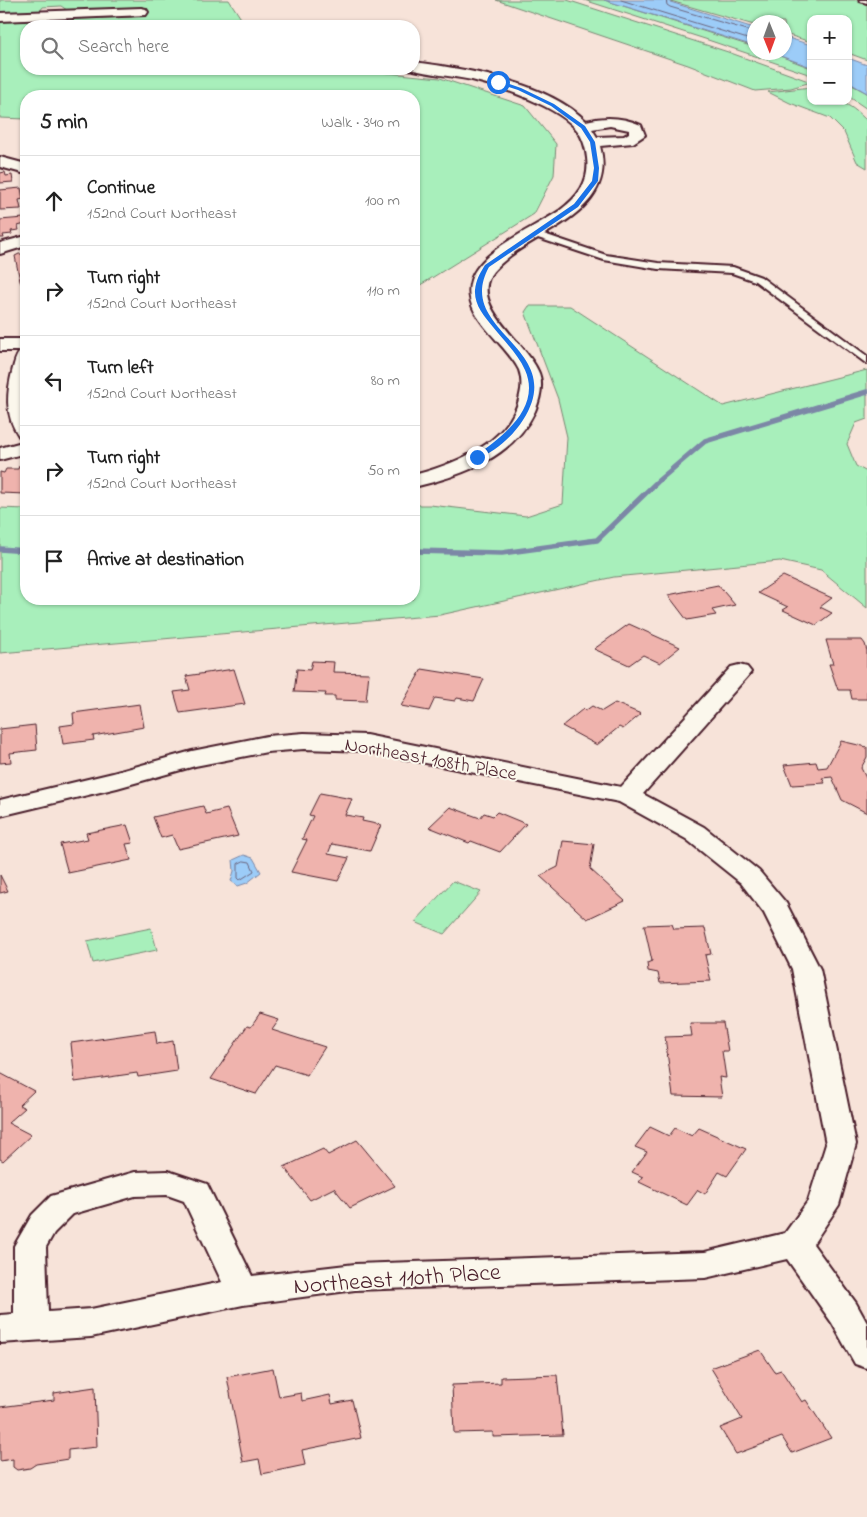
<!DOCTYPE html>
<html lang="en">
<head>
<meta charset="utf-8">
<style>
  body { margin:0; font-family:"Indie Flower",sans-serif; background:#f6f6f6; color:#222 }
  .controls { position:absolute; right:15px; top:15px; display:grid; overflow:hidden; border-radius:10px; box-shadow:0 1px 4px #0004 }
  .controls button { width:45px; height:45px; display:grid; place-items:center; padding:0; border:0; border-bottom:1px solid #e0e0e0; background:#fff; color:#222; font:25px sans-serif }
  .compass { position:absolute; left:747px; top:15px; width:45px; height:45px; border-radius:50%; background:#fff; box-shadow:0 1px 4px #0004; rotate:179deg }
  .stop { position:absolute; width:15px; height:15px; margin:-11px; border:4px solid #1a73e8; border-radius:50%; background:#fff }
  .stop.end { background:#1a73e8; border-color:#fff; box-shadow:0 1px 5px #0008 }
  .list { margin:0; padding:0; list-style:none }
  h2 { display:flex; justify-content:space-between; align-items:center; height:65px; margin:0; padding:0 20px; font-size:21px }
  h2 small { font-size:16px; font-weight:400; color:#767676 }
  .list li { display:grid; grid-template-columns:32px 1fr auto; gap:15px; align-items:center; box-sizing:border-box; height:90px; padding:0 20px; border-top:1px solid #e0e0e0 }
  .list b { display:block; font-size:19px; white-space:nowrap }
  .list p { margin:0; font-size:16px; white-space:nowrap; color:#767676 }
  .list em { font-size:16px; font-style:normal; color:#767676 }
  .icon { flex:none; width:28px; height:28px; fill:none; stroke:currentColor; stroke-width:2; stroke-linecap:round; stroke-linejoin:round }
  .map { position:relative; flex:none; width:867px; height:1517px; overflow:hidden }
  .search { position:absolute; background:#fff; box-shadow:0 1px 4px #0004; left:20px; top:20px; width:400px; height:55px; display:flex; align-items:center; gap:12px; box-sizing:border-box; padding:0 18px; border-radius:20px; color:#767676; font-size:19px }
  .panel { position:absolute; background:#fff; box-shadow:0 1px 4px #0004; left:20px; top:90px; width:400px; height:515px; border-radius:20px }
  .map>svg:first-child { display:block }
  .green { fill:#a8efbb; stroke:#798773 }
  .water { fill:#9cccf8; stroke:#7b87a6 }
  .lines { fill:none; stroke-linecap:round; stroke-linejoin:round }
  .shore { stroke:#6b647d; stroke-width:1 }
  .stream { stroke:#7b87a6; stroke-width:5.5 }
  .building { fill:#efb3ad; stroke:#4a1f2b }
  .service-casing { stroke:#4a1f2b; stroke-width:4 }
  .minor-casing { stroke:#4a1f2b; stroke-width:4 }
  .service { fill:#fbf7ec; fill-rule:evenodd }
  .minor { fill:#fbf7ec; fill-rule:evenodd }
  .route { fill:#1a73e8 }
  .labels { text-anchor:middle; stroke-width:4; stroke-linejoin:round; paint-order:stroke }
  .street-label { font-size:20px; fill:#4a1f2b; stroke:#fbf7ec }
  .near-street-label { font-size:24px; fill:#4a1f2b; stroke:#fbf7ec }
</style>
</head>
<body>
<div class="map">
<svg width="867" height="1517" viewBox="0 0 867 1517">
  <rect width="100%" height="100%" fill="#f7e3d9"/>
  <filter id="ink" filterUnits="userSpaceOnUse"><feTurbulence type="fractalNoise" baseFrequency=".02" numOctaves="2"/><feDisplacementMap in="SourceGraphic" scale="10" xChannelSelector="R" yChannelSelector="G"/><feConvolveMatrix kernelMatrix="1 2 1 2 8 2 1 2 1" color-interpolation-filters="sRGB"/></filter>
  <g filter="url(#ink)">
    <g class="green">
      <path d="M0,0H229L246,26H26V69H348L440,78L525,106L556,144L554,175L534,214L414,289V96H26V119L0,118V22L132,17L138,11L70,12L61,6L43,7L40,11L35,12L0,13Z"/>
      <path d="M496,0H567L728,52L811,82L791,88L755,91L688,65Z"/>
      <path d="M584,0H604L754,47V52L772,53L811,68V75L705,39Z"/>
      <path d="M667,0H867V60L848,53V19H811V42L785,34L784,22H754V25Z"/>
      <path d="M848,83L867,93V109L848,96Z"/>
      <path d="M811,87V101C840,101 845,99 867,121V168L857,162L844,132L830,118L790,103L768,92Z"/>
      <path d="M529,306H570L723,406L867,370V419L856,423L847,444L856,466L867,472V608L821,570L780,561L614,577L440,615L0,653V508L26,509V599H414V505H430L526,516L563,504L567,437L558,399L525,312Z"/>
      <path d="M453,881L481,892L444,934L415,922Z"/>
      <path d="M151,928L157,950L93,963L87,941Z"/>
    </g>
    <g class="water">
      <path d="M604,0H664L754,28V46Z"/>
      <path d="M785,37L811,45V67L772,53L784,52Z"/>
      <path d="M848,58L867,65V93L848,82Z"/>
      <path d="M244,855L253,858L261,872L247,883L238,886L231,881L234,871L233,860Z"/>
    </g>
    <g class="lines">
      <g class="shore">
        <path d="M621,0L754,41"/>
        <path d="M666,0L667,5L670,7L754,32"/>
        <path d="M244,861L250,862L254,871L240,880L238,878V864Z"/>
      </g>
      <g class="stream">
        <path d="M0,549L26,551"/>
        <path d="M414,551L502,553L597,540L657,482L705,441L867,392"/>
      </g>
    </g>
    <g class="building">
      <path d="M5,172L6,176L12,175L13,182L0,183V173Z"/>
      <path d="M21,188L23,199L19,200L21,209L0,210V190Z"/>
      <path d="M24,218L25,224L18,226L19,230L11,231L12,234L3,235L4,238H0V220Z"/>
      <path d="M19,254H26V285H22L20,281L15,256Z"/>
      <path d="M19,466H26V494L0,493V472L4,473L6,469H18Z"/>
      <path d="M783,576L832,598L820,607L832,613L816,625L783,610L788,607L758,593Z"/>
      <path d="M718,585L735,605L712,610L716,615L687,620L668,595Z"/>
      <path d="M629,624L680,647L660,663L643,655L629,665L594,649Z"/>
      <path d="M826,640H862L865,644L867,651V699H852L850,690H838L829,664H833Z"/>
      <path d="M312,661L334,662L333,672L369,673L366,701L335,700V696H325L326,693L294,692L297,669L310,670Z"/>
      <path d="M234,669L245,704L180,713L174,692L190,690L186,676Z"/>
      <path d="M422,669L484,679L474,701L457,698L455,701L435,698L429,711L401,706Z"/>
      <path d="M615,703L641,714L623,729L619,727L597,745L562,726L583,709L585,711L592,706L602,711Z"/>
      <path d="M140,704L144,727L93,736L94,740L63,744L60,726L74,724L73,713Z"/>
      <path d="M35,725L37,750L10,753L11,762L0,763V729Z"/>
      <path d="M841,741L867,747V757L861,768L867,780V813L842,800L832,777L822,778L825,783L792,785L784,765L816,762L818,768L827,767Z"/>
      <path d="M320,793L352,799L345,815L363,818L362,821L381,825L370,851L332,844L328,854L349,858L338,881L291,872L307,840L302,839L313,816L309,815Z"/>
      <path d="M203,806L206,814L227,809L238,836L178,849L172,835L161,838L153,817Z"/>
      <path d="M450,807L480,818L484,813L493,816L497,812L526,824L500,852L471,841L469,843L429,827Z"/>
      <path d="M127,825L133,843L126,844L131,860L68,873L60,844L88,839L86,833Z"/>
      <path d="M563,841L594,844L590,869L625,901L587,919L540,876L558,867Z"/>
      <path d="M0,875L8,891L0,893Z"/>
      <path d="M672,924L674,929L705,928L711,954L705,955L711,981L660,983L658,973L648,971L647,963L652,961L644,925Z"/>
      <path d="M260,1014L279,1020L272,1030L325,1047L307,1075L275,1065L256,1094L211,1079L247,1026L251,1027Z"/>
      <path d="M690,1023H723L728,1051H722L726,1078L719,1077L722,1097L673,1096L665,1037L692,1036Z"/>
      <path d="M155,1031L157,1044L173,1041L177,1071L138,1077L137,1073L75,1082L71,1043Z"/>
      <path d="M0,1073L34,1091L19,1105L25,1108L8,1123L31,1135L3,1161L0,1159Z"/>
      <path d="M650,1127L669,1136L675,1128L692,1136L699,1128L746,1149L727,1176L719,1172L705,1194L698,1190L687,1205L639,1182L643,1177L632,1172L647,1152L635,1147Z"/>
      <path d="M357,1140L395,1186L350,1208L334,1188L310,1200L284,1167L323,1149L328,1155Z"/>
      <path d="M760,1350L775,1372L781,1370L802,1402L806,1400L831,1438L792,1453L782,1437L736,1454L720,1428L742,1419L711,1368Z"/>
      <path d="M273,1368L279,1397L301,1393L302,1401L330,1395L332,1404L352,1400L361,1438L302,1450L305,1465L262,1474L259,1459L243,1462L227,1377Z"/>
      <path d="M557,1375L563,1435L493,1437V1432L454,1433L452,1385L501,1383V1377Z"/>
      <path d="M95,1387L97,1447L68,1450V1459L36,1464L30,1468L17,1470L13,1467V1459L0,1461V1407L54,1400V1393Z"/>
    </g>
    <g class="lines">
      <defs>
        <g id="service">
          <path d="M859,0H867V3L860,1Z"/>
          <path d="M535,231L606,255L658,263L733,267L761,277L867,356V364L755,281L732,273L658,269L604,260L532,236V232Z"/>
        </g>
        <g id="minor">
          <path d="M141,8L146,9L148,12L146,15L0,21V13Z"/>
          <path d="M414,62C467,69 546,82 586,121C606,116 623,117 641,125L645,135L633,143L600,146C617,208 549,227 510,256C503,262 493,269 489,278C475,310 526,343 538,371C544,383 540,399 535,411C513,458 461,476 414,487V475C455,464 511,443 520,395C522,387 522,378 519,370C505,341 460,316 471,280C480,250 534,228 559,211C578,197 590,182 587,158C586,148 583,138 577,130C558,106 501,87 472,80C451,76 430,74 409,69H414ZM610,126L629,130V133L624,136L597,137L592,129Z"/>
          <path d="M0,157L26,164V174L0,167Z"/>
          <path d="M26,236V246L0,254V243Z"/>
          <path d="M0,339H26V438L19,436C4,415 7,391 13,368C15,361 16,355 21,351H0Z"/>
          <path d="M26,441V453L0,460V448Z"/>
          <path d="M739,665L747,667L751,672L747,677L643,794L704,827L759,871L786,903L820,969L856,1144L839,1205L813,1244L856,1303L867,1323V1368L855,1364L832,1323L787,1259L705,1278L355,1290L243,1305L91,1337L0,1343V1315L14,1314V1246L32,1215L51,1196L135,1172L168,1171L207,1184L252,1276L355,1264L705,1252L785,1233L808,1201L826,1144L792,969L764,913L741,883L686,839L619,802L366,751L304,749L267,752L195,766L117,788L0,816V800L113,773L192,751L267,736L304,733L366,735L621,787L731,667ZM167,1195L184,1201L222,1282L91,1309L48,1312L46,1247L54,1233L73,1214L135,1196Z"/>
        </g>
      </defs>
      <use href="#service" class="service-casing"/>
      <use href="#minor" class="minor-casing"/>
      <use href="#service" class="service"/>
      <use href="#minor" class="minor"/>
    </g>
  </g>
  <path class="route" d="M498,80L521,88L554,104L585,126L595,142L599,168L598,181L578,207L489,267C453,332 570,347 523,420C513,436 495,452 477,459H475V456C501,438 542,408 525,370C518,354 504,341 493,327C484,316 474,305 475,290C476,280 480,273 485,265L574,204L592,181L594,168L590,142L581,128L551,106L518,90L496,83Z"/>
  <g class="labels">
    <g class="street-label">
      <text transform="translate(431 758) rotate(10)" y="7">Northeast 108th Place</text>
    </g>
    <g class="near-street-label">
      <text transform="translate(397 1278) rotate(-4)" y="8">Northeast 110th Place</text>
    </g>
  </g>
</svg>
<div class="controls">
<button>+</button>
<button>−</button>
</div>
<svg class="compass" viewBox="-18 -18 36 36"><path d="M0-13l5 13h-10z" fill="#e53935"/><path d="M0 13l5-13h-10z" fill="#767676"/></svg>
<div class="stop" style="left:498px;top:82px"></div>
<div class="stop end" style="left:477px;top:457px"></div>
<div class="search"><svg class="icon" aria-label="search" viewBox="0 0 24 24"><circle cx="10" cy="10" r="6"/><path d="M15 15l6 6"/></svg>Search here</div>
<section class="panel">
<h2>5 min<small>Walk · 340 m</small></h2>
<ul class="list">
<li><svg class="icon" aria-label="ahead" viewBox="0 0 24 24"><path d="M12 20V5M6 11l6-6 6 6"/></svg><div><b>Continue</b><p>152nd Court Northeast</p></div><em>100 m</em></li>
<li><svg class="icon" aria-label="right" viewBox="0 0 24 24"><path d="M7 20v-9h11M14 6l5 5-5 5"/></svg><div><b>Turn right</b><p>152nd Court Northeast</p></div><em>110 m</em></li>
<li><svg class="icon" aria-label="left" viewBox="0 0 24 24"><path d="M17 20v-9H6M10 6l-5 5 5 5"/></svg><div><b>Turn left</b><p>152nd Court Northeast</p></div><em>80 m</em></li>
<li><svg class="icon" aria-label="right" viewBox="0 0 24 24"><path d="M7 20v-9h11M14 6l5 5-5 5"/></svg><div><b>Turn right</b><p>152nd Court Northeast</p></div><em>50 m</em></li>
<li><svg class="icon" aria-label="arrive" viewBox="0 0 24 24"><path d="M6 21V4h12l-3 4 3 4H6"/></svg><div><b>Arrive at destination</b></div></li>
</ul>
</section>
</div>
</body>
</html>
